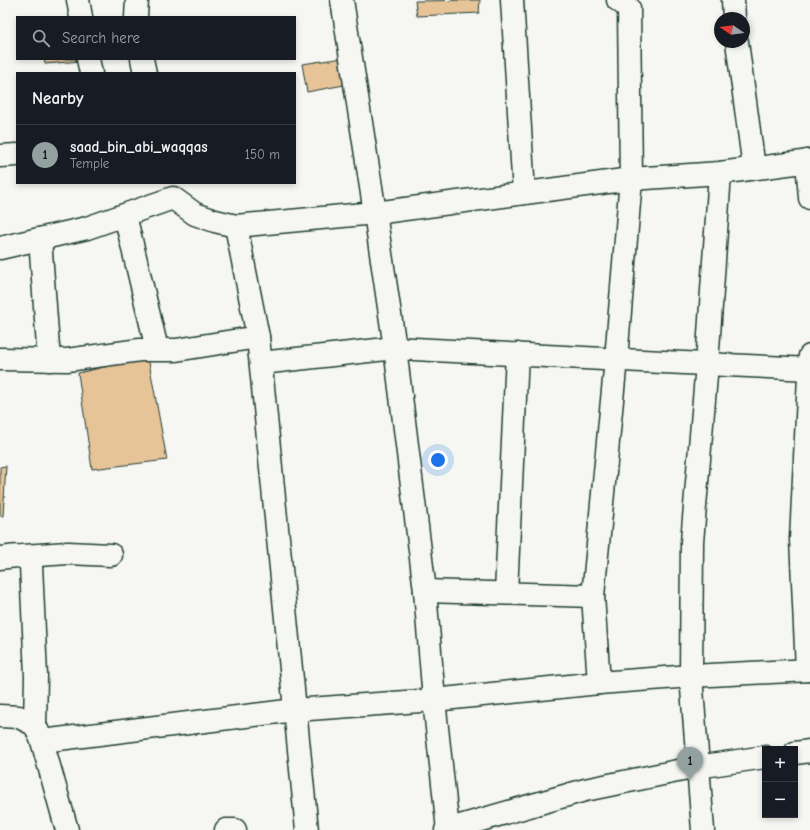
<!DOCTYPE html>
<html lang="en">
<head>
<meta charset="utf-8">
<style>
  body { margin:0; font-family:"Comic Neue",sans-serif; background:#20242c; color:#f1f3f6 }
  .controls { position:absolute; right:12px; bottom:12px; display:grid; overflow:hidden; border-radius:0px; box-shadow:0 2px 6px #0003 }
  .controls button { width:36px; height:36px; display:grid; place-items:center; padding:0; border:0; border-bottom:1px solid #363941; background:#171b24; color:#f1f3f6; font:20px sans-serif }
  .compass { position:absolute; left:714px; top:12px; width:36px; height:36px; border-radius:50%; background:#171b24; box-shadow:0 2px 6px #0003; rotate:283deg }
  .you { position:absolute; left:438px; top:460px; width:14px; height:14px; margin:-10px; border:3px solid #fff; border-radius:50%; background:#1a73e8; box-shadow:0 0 0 6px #1a73e833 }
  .badge { display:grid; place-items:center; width:26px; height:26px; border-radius:50%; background:#92a19f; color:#111; font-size:13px; font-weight:700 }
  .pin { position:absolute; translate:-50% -33px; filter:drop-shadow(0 1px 2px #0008) }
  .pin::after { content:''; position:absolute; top:21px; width:14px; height:12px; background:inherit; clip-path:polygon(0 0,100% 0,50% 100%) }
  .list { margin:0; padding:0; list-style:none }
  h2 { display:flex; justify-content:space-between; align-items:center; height:52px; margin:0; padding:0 16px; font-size:17px }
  h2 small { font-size:13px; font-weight:400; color:#9ea1a6 }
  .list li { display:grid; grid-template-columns:26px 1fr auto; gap:12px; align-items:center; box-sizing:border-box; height:60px; padding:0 16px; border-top:1px solid #363941 }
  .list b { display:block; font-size:15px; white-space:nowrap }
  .list p { margin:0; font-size:13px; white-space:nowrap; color:#9ea1a6 }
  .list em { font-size:13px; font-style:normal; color:#9ea1a6 }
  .icon { flex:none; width:22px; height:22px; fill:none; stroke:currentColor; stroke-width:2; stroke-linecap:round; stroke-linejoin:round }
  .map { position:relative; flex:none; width:810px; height:830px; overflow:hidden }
  .search { position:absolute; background:#171b24; box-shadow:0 2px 6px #0003; left:16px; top:16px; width:280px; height:44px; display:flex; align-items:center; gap:10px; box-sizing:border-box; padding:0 14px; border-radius:0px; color:#9ea1a6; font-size:15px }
  .panel { position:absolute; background:#171b24; box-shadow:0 2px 6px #0003; left:16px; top:72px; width:280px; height:112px; border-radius:0px }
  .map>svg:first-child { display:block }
  .building { fill:#e6c498; stroke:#1f3d34 }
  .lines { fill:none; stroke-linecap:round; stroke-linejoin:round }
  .street-casing { stroke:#1f3d34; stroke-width:25 }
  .street { stroke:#f6f6f2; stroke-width:22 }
</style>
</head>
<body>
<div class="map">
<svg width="810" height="830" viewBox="0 0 810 830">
  <rect width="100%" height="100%" fill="#f6f6f2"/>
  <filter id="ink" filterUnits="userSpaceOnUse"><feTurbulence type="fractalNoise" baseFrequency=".025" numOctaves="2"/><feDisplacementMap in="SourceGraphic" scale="8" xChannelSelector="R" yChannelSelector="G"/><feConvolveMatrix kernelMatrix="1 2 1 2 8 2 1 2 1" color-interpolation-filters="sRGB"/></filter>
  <g filter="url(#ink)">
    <g class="building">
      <path d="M480,0L479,13L417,16L415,1Z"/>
      <path d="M343,58L344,85L307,92L302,64Z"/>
      <path d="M44,59H81V61L45,64Z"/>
      <path d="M148,357L167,460L92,469L78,373Z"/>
      <path d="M6,466L3,516H0V467Z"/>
    </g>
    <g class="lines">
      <defs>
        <g id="street">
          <path d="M78,0L81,17"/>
          <path d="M342,0L375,213L395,348L425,591L434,700L448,830"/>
          <path d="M512,0L524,193"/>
          <path d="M733,0L734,18"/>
          <path d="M136,17L137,0"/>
          <path d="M737,42L754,168"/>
          <path d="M88,59L91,73"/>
          <path d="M142,59L145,73"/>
          <path d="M0,156L17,155"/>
          <path d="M807,161L810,198"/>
          <path d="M125,215L157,349"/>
          <path d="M236,226L258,337L307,830"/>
          <path d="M40,239L49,360"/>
          <path d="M0,248L87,228L173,198L195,214L215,221L236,226L375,213L631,179L720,173L810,161"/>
          <path d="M0,359L67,360L140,350H176L258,337"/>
          <path d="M261,363L395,348L642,361L810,369"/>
          <path d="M23,556L68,553L111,555"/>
          <path d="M0,558C13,557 24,552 31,565L36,676L35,725"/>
          <path d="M425,591L593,596"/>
          <path d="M506,593L517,354"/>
          <path d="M807,670L801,539L810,356"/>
          <path d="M599,683L593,596L616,359L631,179L629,8L618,0"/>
          <path d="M0,716L19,717L35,725L42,741L67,830"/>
          <path d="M42,741L295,710L434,700L599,683L691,676L810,670"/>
          <path d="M795,753L810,751"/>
          <path d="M226,830H235"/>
          <path d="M446,830L585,790L697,767L765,757"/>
          <path d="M703,830L691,676L692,542L707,364L720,173"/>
        </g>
      </defs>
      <use href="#street" class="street-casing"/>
      <use href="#street" class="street"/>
    </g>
  </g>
</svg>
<div class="controls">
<button>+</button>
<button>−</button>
</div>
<svg class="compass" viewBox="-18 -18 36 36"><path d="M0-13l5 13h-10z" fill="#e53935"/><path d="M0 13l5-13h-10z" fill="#9ea1a6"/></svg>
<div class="you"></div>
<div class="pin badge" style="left:690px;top:780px">1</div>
<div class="search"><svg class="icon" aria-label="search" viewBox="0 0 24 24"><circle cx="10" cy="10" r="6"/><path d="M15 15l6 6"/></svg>Search here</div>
<section class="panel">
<h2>Nearby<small></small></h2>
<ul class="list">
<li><span class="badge">1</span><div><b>saad_bin_abi_waqqas</b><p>Temple</p></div><em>150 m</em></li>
</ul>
</section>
</div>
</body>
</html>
